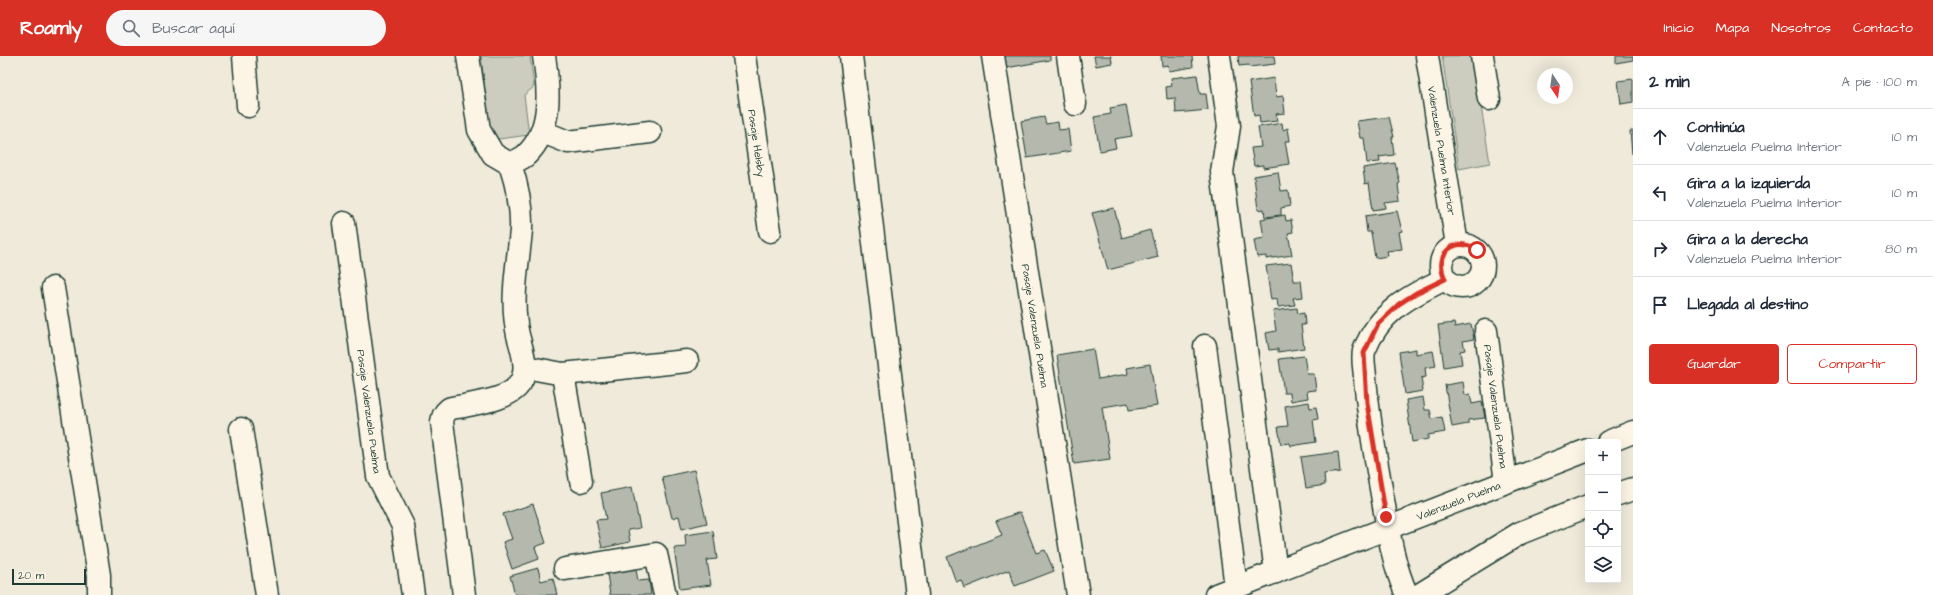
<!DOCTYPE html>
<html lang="es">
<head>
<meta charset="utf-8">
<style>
  body { margin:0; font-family:"Architects Daughter",sans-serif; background:#f6f6f7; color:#1f2937 }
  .controls { position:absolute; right:12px; bottom:12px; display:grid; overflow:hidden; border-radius:4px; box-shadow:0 4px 16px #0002 }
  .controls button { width:36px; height:36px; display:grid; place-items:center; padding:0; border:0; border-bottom:1px solid #e0e1e3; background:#fff; color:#1f2937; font:20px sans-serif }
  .compass { position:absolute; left:1537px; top:12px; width:36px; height:36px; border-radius:50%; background:#fff; box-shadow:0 4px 16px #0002; rotate:167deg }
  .scale { position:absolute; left:12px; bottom:10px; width:74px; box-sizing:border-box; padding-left:4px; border:2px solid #1f3d34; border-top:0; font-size:11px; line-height:14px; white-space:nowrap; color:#1f3d34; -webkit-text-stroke:3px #fcf5e5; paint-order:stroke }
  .stop { position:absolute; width:12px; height:12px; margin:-9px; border:3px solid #d93025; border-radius:50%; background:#fff }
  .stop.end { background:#d93025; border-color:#fff; box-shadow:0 1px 4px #0008 }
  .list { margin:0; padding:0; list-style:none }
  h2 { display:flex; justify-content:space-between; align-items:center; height:52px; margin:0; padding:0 16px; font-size:17px }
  h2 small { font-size:13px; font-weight:400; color:#747a83 }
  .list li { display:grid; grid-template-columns:26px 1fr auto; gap:12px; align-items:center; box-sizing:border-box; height:56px; padding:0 16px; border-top:1px solid #e0e1e3 }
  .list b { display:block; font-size:15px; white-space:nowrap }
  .list p { margin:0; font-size:13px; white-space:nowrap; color:#747a83 }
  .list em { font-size:13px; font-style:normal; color:#747a83 }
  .actions { display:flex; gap:8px; padding:12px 16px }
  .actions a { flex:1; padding:9px 0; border:1px solid #d93025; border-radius:4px; text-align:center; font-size:14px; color:#d93025 }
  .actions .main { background:#d93025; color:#fff }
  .icon { flex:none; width:22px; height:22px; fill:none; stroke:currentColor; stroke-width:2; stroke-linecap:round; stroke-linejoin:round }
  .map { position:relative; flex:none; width:1633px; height:539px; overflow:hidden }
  header { display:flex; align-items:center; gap:24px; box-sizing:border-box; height:56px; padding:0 20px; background:#d93025; color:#fff }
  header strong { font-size:19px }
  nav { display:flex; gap:22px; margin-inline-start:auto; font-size:14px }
  .search { width:280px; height:36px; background:#f6f6f7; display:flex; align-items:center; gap:10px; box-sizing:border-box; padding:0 14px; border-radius:22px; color:#747a83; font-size:15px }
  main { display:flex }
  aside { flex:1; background:#fff }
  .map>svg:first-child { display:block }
  .green { fill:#cccdbf; stroke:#76857a }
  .building { fill:#b5b9ad; stroke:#1f3d34 }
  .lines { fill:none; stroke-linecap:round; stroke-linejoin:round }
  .minor-casing { stroke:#1f3d34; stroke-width:25 }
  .minor { stroke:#fcf5e5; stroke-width:22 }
  .route { stroke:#d93025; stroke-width:5 }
  .labels { text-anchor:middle; stroke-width:3.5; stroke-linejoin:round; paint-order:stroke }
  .street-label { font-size:11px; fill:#1f3d34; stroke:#fcf5e5 }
</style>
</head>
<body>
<header>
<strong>Roamly</strong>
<div class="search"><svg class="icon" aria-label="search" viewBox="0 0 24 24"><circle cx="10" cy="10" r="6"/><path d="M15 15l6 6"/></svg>Buscar aquí</div>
<nav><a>Inicio</a><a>Mapa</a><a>Nosotros</a><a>Contacto</a></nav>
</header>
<main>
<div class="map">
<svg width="1633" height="539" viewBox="0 0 1633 539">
  <rect width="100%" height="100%" fill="#efeada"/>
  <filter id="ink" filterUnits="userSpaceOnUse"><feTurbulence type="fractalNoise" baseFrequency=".025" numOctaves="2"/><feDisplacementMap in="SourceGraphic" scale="8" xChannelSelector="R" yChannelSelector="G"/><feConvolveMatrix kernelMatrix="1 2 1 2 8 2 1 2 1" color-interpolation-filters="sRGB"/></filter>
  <g filter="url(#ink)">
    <g class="green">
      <path d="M481,0H530L534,31L524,39L529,79L491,84Z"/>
      <path d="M1442,0H1473L1490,107L1459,113Z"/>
    </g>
    <g class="building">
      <path d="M1004,0H1050V4L1006,12Z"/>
      <path d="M1094,0H1111L1112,7L1096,10Z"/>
      <path d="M1161,0H1192L1193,11L1169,15L1168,9L1162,10Z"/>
      <path d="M1238,0H1274L1275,8L1249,11V9L1239,10Z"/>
      <path d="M1616,0H1633V4L1616,7Z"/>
      <path d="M1197,19L1200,38H1206L1208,54L1176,57L1175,42L1167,43L1166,31L1172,30L1171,22Z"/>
      <path d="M1274,22L1276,41L1283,40L1285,57L1276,58L1277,65L1260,67L1259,59L1254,60L1249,26Z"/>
      <path d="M1633,23V46L1621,48L1618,25Z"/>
      <path d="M1126,49L1132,80L1114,83L1116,92L1100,95L1094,61L1111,58L1110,52Z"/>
      <path d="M1044,61L1046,68L1058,66L1059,74L1068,73L1071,95L1027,102L1021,65Z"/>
      <path d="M1389,61L1394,81H1392L1394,99L1379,101L1380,106L1367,107L1364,82H1360L1357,65Z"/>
      <path d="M1282,67L1283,74L1288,72L1290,85H1285L1289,108L1263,112V109L1254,110L1251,92L1261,91L1258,71Z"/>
      <path d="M1630,75H1633V97L1632,98Z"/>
      <path d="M1395,107L1400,127L1398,128L1400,145L1385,147L1386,152L1373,154L1369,127L1365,128L1363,112Z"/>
      <path d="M1278,116L1281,135L1288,134L1290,150L1281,152V159L1265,161L1264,153L1258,154L1254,120Z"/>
      <path d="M1114,152L1122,182L1150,174L1158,201L1108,214L1092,157Z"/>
      <path d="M1397,155L1402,175L1399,176L1402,193L1387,195L1388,200L1375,202L1371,176H1367L1365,160Z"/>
      <path d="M1285,159L1286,165L1291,164L1293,176L1288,177L1292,199L1266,203V200L1257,201L1254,184L1264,182L1261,163Z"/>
      <path d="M1291,207L1294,225H1301L1303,241L1293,242L1295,249L1278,251L1277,243L1271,244L1266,210Z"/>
      <path d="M1297,252L1298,258L1304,257L1305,269H1301L1304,292L1278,296V293L1269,294L1266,277L1276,275L1273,255Z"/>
      <path d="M1454,267L1455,271L1471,268L1474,283L1463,285L1465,294L1460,295L1462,308L1444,311L1438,269Z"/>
      <path d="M1093,293L1098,323L1128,318L1127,312L1150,308L1157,350L1129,354L1128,347L1102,351L1110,403L1074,408L1057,299Z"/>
      <path d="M1416,293V298L1433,295L1436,310L1425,312L1426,321L1421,322L1423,335L1405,338L1399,296Z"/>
      <path d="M1304,300L1307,318H1314L1316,334L1307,335L1308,342L1291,345L1290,337H1284L1279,303Z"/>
      <path d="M1463,326L1465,339L1470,338L1472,348L1482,346L1485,362L1468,364V368L1452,371L1445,329Z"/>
      <path d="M1423,341L1425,354H1430L1432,363L1442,361L1445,376L1428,379V383L1412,386L1406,344Z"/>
      <path d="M1309,346L1310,352L1316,351L1318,363L1313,364L1316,386L1291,390L1290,387L1281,388L1278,371L1288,370L1285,350Z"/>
      <path d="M1338,396L1340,416L1324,418L1325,429L1306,432L1301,401Z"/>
      <path d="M694,414L707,467L682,473L679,460L672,462L662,421Z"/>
      <path d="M632,431L640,472L628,474L630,486L602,492L596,464L606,463L601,437Z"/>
      <path d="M533,448L546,487L535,491L539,503L512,513L503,486L512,483L503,458Z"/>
      <path d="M1020,456L1036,497L1045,494L1054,515L1015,530L1009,514L964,532L961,524L956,526L947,501L1002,479L996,465Z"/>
      <path d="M713,475L717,503L707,504L711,529L680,533L674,492L686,491L685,479Z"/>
      <path d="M538,512L541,525L553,522L557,539H515L510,520Z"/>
      <path d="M636,513L638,525L649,524L651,539H610L607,517Z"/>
    </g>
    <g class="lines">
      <defs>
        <g id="minor">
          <path d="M244,0L248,50"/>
          <path id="s1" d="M744,0L770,175"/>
          <path d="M851,0L917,539"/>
          <path id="s2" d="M993,0L1078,539"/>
          <path d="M1068,0L1075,48"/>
          <path d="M1219,0L1229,70L1222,116L1276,516"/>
          <path id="s3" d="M1427,0L1457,189"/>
          <path d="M1482,0L1489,43"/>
          <path d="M543,76L568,86L650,76"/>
          <path d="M510,108C515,105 522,103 526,99C553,74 549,33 544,0"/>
          <path id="s4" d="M344,167L378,420L403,470L413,539"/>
          <circle cx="1462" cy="210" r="21"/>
          <path d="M53,232L99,519V539"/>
          <path id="s5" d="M1486,275L1506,426"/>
          <path d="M1205,290L1236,531"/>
          <path d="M525,311L563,318L687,305"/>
          <path d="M563,318L581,425"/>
          <path d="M241,373L267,539"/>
          <path d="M1608,386L1633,376"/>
          <path d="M1618,438L1633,433"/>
          <path d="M565,513L656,498L665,539"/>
          <path d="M464,539L442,366C443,360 444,357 449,353C453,351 459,351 464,350C481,346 504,344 517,331C531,317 522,295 518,279C510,244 518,209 521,174C522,151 517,129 510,108L493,98L479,74L468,0"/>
          <path id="s6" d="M1216,539L1588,394"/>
          <path d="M1407,539C1391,504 1387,465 1380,427C1374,392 1368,358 1365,322C1365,315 1362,303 1364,295C1379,256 1409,240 1445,223"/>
          <path d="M1419,539L1520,477L1588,450"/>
        </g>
      </defs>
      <use href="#minor" class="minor-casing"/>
      <use href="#minor" class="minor"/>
    </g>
  </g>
  <g class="lines" filter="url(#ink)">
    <path class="route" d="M1386,461L1367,347L1364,297L1378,268L1399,248L1416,237L1445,223C1433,199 1455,178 1477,194"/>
  </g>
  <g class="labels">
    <g class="street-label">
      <text dy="4" stroke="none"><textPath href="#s1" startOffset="88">Pasaje Helsby</textPath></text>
      <text dy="4" stroke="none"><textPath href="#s3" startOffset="96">Valenzuela Puelma Interior</textPath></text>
      <text dy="4" stroke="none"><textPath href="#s2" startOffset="273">Pasaje Valenzuela Puelma</textPath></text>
      <text dy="4" stroke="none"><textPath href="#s5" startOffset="76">Pasaje Valenzuela Puelma</textPath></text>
      <text dy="4" stroke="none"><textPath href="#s4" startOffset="190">Pasaje Valenzuela Puelma</textPath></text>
      <text dy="4" stroke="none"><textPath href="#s6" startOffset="260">Valenzuela Puelma</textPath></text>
    </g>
  </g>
</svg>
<div class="controls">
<button>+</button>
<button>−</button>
<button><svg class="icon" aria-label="locate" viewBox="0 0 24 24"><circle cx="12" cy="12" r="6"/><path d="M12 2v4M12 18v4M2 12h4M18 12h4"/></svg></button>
<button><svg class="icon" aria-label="layers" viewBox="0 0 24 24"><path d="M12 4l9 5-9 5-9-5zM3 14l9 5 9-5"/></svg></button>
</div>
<svg class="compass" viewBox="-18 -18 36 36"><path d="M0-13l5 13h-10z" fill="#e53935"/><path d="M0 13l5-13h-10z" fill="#747a83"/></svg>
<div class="scale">20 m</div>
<div class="stop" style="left:1477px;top:194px"></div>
<div class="stop end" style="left:1386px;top:461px"></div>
</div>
<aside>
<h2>2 min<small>A pie · 100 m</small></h2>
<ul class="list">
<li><svg class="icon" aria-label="ahead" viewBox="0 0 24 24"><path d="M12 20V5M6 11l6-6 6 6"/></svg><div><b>Continúa</b><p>Valenzuela Puelma Interior</p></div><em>10 m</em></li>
<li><svg class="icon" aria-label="left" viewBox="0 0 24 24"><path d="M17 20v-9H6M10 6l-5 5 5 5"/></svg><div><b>Gira a la izquierda</b><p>Valenzuela Puelma Interior</p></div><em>10 m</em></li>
<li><svg class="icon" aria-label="right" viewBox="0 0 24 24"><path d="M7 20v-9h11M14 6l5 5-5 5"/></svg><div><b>Gira a la derecha</b><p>Valenzuela Puelma Interior</p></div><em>80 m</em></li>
<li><svg class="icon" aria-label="arrive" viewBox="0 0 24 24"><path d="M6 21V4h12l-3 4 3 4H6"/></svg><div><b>Llegada al destino</b></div></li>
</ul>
<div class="actions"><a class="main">Guardar</a><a>Compartir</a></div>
</aside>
</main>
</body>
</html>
